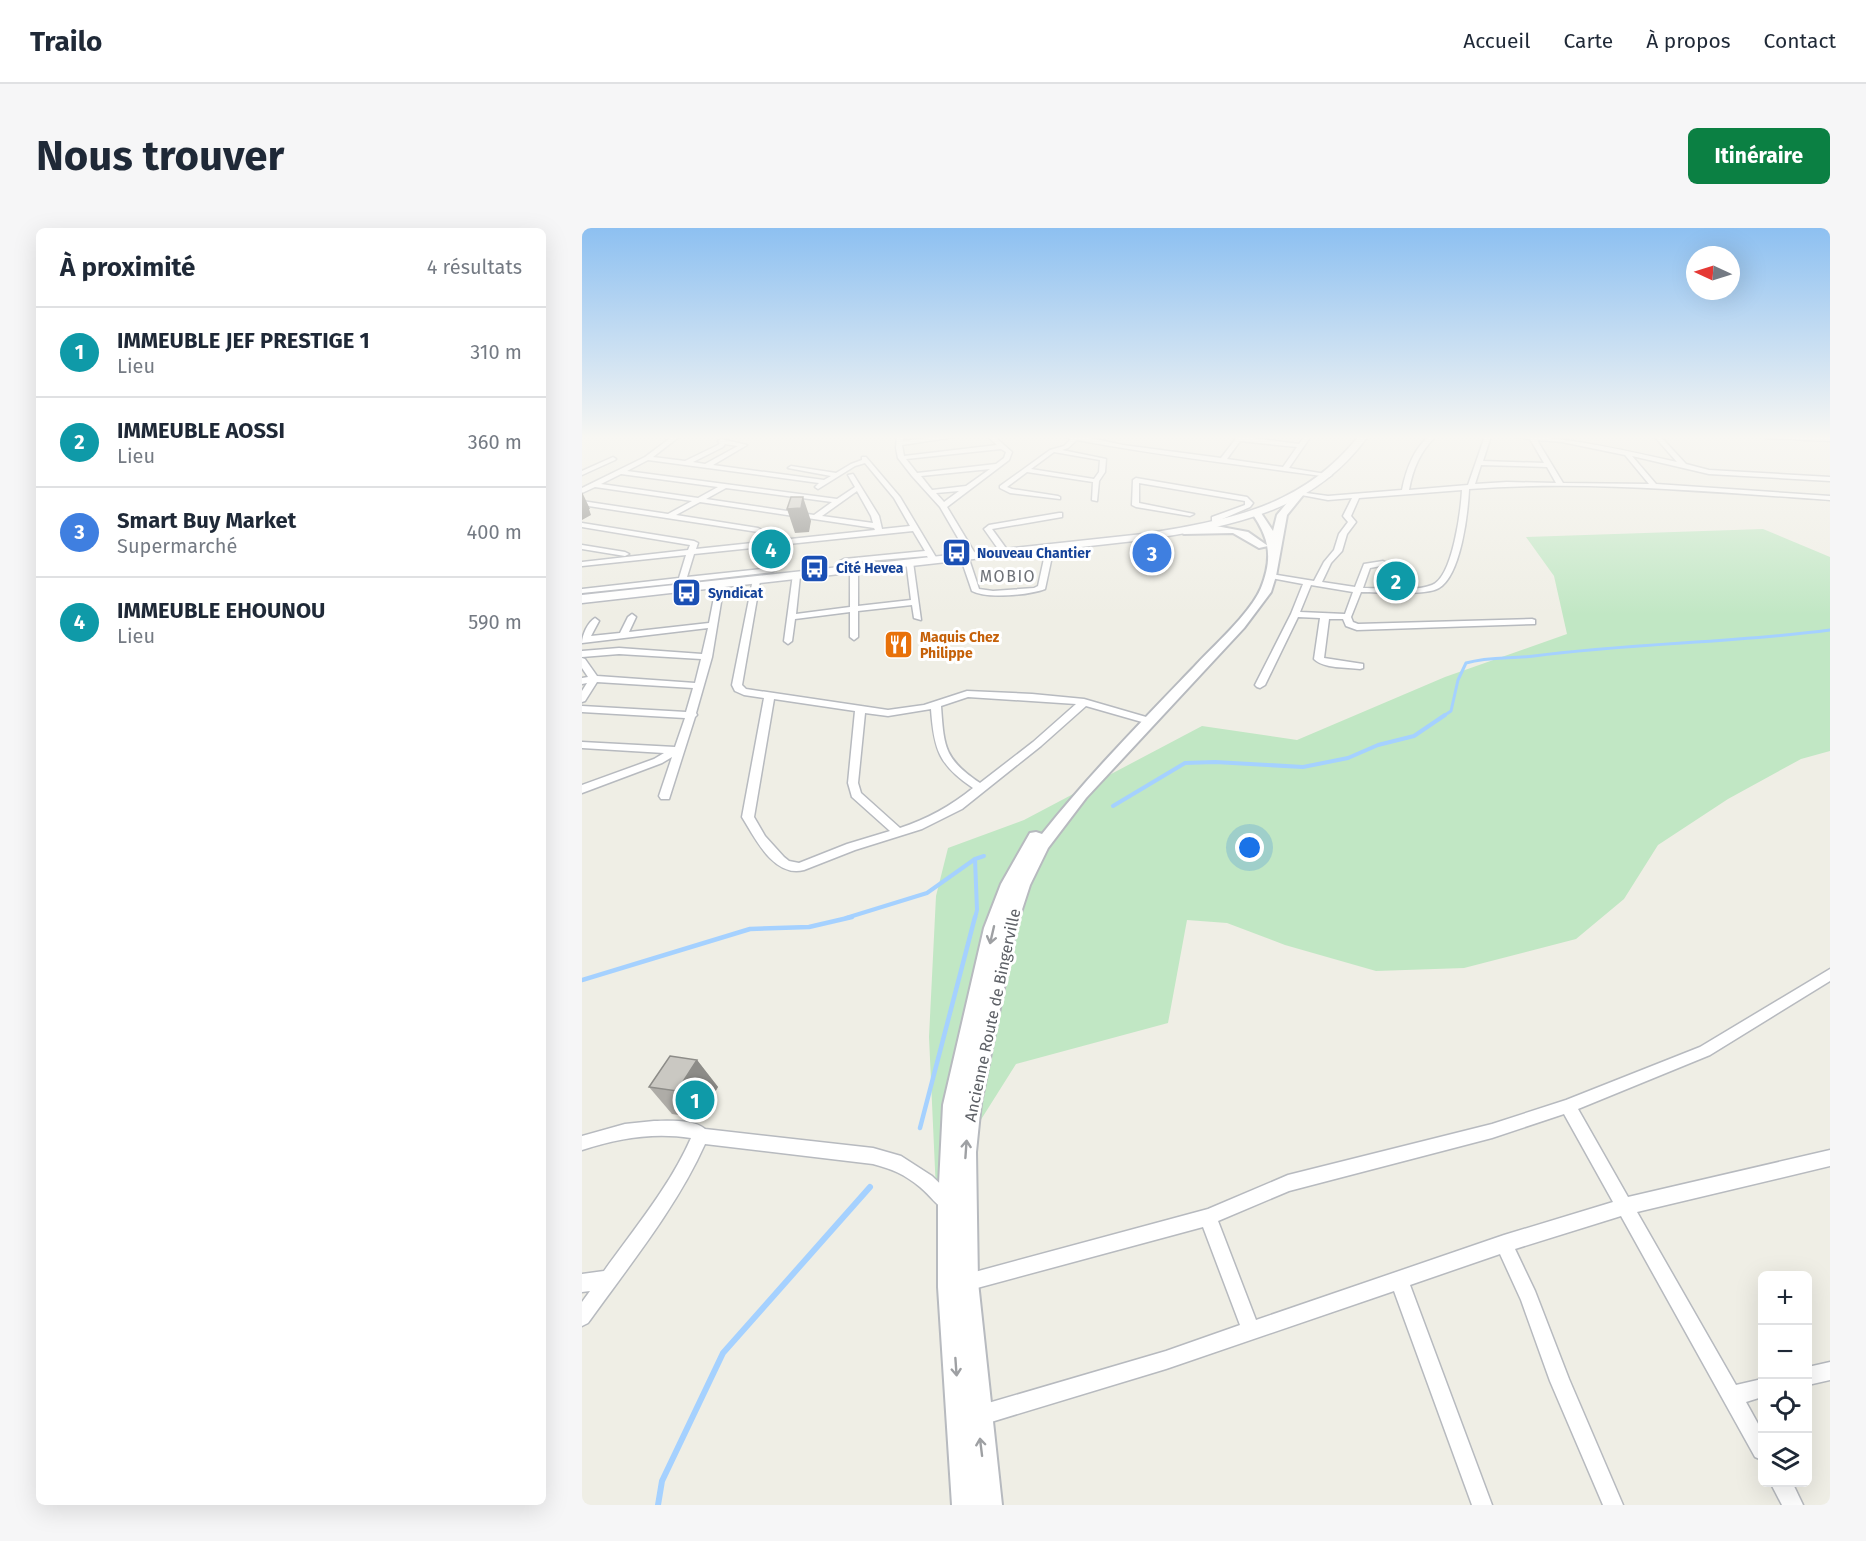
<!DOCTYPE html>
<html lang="fr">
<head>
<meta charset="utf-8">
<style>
  body { margin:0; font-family:"Fira Sans",sans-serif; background:#f6f6f7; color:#1f2937 }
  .controls { position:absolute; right:18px; bottom:18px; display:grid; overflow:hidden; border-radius:9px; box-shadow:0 6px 24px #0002 }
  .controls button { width:54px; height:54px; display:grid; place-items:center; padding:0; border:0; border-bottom:2px solid #e0e1e3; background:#fff; color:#1f2937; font:30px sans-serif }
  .compass { position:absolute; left:1104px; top:18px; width:54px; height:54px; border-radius:50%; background:#fff; box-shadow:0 6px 24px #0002; rotate:274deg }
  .you { position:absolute; left:668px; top:620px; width:21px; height:21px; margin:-15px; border:4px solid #fff; border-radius:50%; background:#1a73e8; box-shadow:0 0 0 9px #1a73e833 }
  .badge { display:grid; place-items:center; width:39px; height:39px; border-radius:50%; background:#0b8043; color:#fff; font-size:20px; font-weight:700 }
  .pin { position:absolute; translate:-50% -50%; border:3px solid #fff; box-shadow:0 2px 6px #0006 }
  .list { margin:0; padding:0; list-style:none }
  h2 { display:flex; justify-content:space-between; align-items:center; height:78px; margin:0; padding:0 24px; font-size:26px }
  h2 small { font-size:20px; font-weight:400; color:#747a83 }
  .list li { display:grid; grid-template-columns:39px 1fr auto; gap:18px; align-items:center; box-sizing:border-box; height:90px; padding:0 24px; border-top:2px solid #e0e1e3 }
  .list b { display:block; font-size:22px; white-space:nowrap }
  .list p { margin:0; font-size:20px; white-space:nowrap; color:#747a83 }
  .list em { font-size:20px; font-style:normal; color:#747a83 }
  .icon { flex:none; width:33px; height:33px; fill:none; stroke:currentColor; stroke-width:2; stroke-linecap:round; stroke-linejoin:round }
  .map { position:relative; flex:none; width:1248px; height:1277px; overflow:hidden; border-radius:9px }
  header { display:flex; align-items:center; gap:36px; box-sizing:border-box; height:84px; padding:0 30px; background:#fff; border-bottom:2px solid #e0e1e3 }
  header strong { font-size:28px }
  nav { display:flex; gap:33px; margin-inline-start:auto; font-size:21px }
  .intro { display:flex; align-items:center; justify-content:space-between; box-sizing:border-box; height:144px; padding:0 36px }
  h1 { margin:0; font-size:42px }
  .button { padding:15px 27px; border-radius:9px; background:#0b8043; color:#fff; font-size:21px; font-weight:700 }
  main { display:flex; gap:36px; padding:0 36px }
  aside { flex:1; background:#fff; border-radius:9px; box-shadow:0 6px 24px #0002 }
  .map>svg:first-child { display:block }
  .green { fill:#c1e7c4 }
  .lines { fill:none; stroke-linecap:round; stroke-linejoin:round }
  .stream-far3 { stroke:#a5d1ff; stroke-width:3 }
  .stream-far2 { stroke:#a5d1ff; stroke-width:4 }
  .stream-far1 { stroke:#a5d1ff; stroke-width:4.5 }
  .stream { stroke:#a5d1ff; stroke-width:6 }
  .minor-casing { stroke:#b7babf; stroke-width:3 }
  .tertiary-casing { stroke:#b7babf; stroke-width:4 }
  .secondary-casing { stroke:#b8bbc1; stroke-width:3 }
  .minor { fill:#fff; fill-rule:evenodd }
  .tertiary { fill:#fff; fill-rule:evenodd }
  .secondary { fill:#fff; fill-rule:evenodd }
  .wall { fill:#aeaca7 }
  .shaded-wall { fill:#8d8c88 }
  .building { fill:#cac8c2; stroke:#8d8c88; stroke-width:1.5 }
  .oneway { stroke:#9ea0a3 }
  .labels { text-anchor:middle; stroke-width:6; stroke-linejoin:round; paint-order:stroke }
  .far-transit-label { font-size:14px; font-weight:bold; fill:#164399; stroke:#fff; text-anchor:start }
  .far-food-label { font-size:14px; font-weight:bold; fill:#c56008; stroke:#fff; text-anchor:start }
  .far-quarter-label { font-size:16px; letter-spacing:1.5px; fill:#6e7278; stroke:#fff }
  .street-label { font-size:16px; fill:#5d6066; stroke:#fff }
</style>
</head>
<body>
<header>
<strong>Trailo</strong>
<nav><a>Accueil</a><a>Carte</a><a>À propos</a><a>Contact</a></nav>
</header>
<div class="intro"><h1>Nous trouver</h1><a class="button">Itinéraire</a></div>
<main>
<aside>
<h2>À proximité<small>4 résultats</small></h2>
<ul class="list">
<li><span class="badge" style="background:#0f9aa8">1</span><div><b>IMMEUBLE JEF PRESTIGE 1</b><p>Lieu</p></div><em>310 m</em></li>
<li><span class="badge" style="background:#0f9aa8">2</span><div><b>IMMEUBLE AOSSI</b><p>Lieu</p></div><em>360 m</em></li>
<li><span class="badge" style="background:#3f7fe0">3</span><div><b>Smart Buy Market</b><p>Supermarché</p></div><em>400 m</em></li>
<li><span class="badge" style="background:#0f9aa8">4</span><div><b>IMMEUBLE EHOUNOU</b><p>Lieu</p></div><em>590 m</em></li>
</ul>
</aside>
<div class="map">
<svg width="1248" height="1277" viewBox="0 0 1248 1277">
  <rect width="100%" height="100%" fill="#efeee5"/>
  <path class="green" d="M1181,301L1248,329V523L1219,531L1146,571L1076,617L1042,671L994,711L882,740L794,743L703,717L645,695L605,692L586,795L434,836L354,963L347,809L354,668L366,620L442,592L620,498L715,512L863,449L985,406L972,348L944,309Z"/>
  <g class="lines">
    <path class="stream-far3" d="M860,489L869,483L876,452L884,435C908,428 928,431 952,428C1050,415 1150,415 1248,402"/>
    <g class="stream-far2">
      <path d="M531,578L603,535L633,534L721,539L766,530L796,517L832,508L863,487"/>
      <path d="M264,690L345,665L393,631"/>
      <path d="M393,690L395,682L393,631L402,628"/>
    </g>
    <g class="stream-far1">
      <path d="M0,752L168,701L227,699L270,689"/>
      <path d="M338,900L393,689"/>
    </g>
    <path class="stream" d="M76,1277L80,1253L141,1125L288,959"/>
    <defs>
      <g id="minor">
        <path d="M91,208H98L71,229L103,233L136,217L138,215L136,213L139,211L165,217L131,237L242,252L249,248L206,240L209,238L254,245L269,236L280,232V229H284L318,269L355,331L348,333L345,328L262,335L258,333L262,331L343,323L331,303L112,326L105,349L190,340L194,342L190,344L104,354L102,359H96V355L0,365V361L97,350L104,327L0,338V334L106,322L108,317L0,299V295L112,313L116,315L114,321L293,302L292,300L118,274L94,287L176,300L180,302L176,304L0,277V273L86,286L110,273L13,259L0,265V260L63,229ZM143,216L156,218L123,236L111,234L141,219ZM66,232L237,255L233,259L236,261L273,238L283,235L312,270L328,298L300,301L297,288L271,246L266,247L273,259L255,271L45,243ZM39,246L136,259L116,270L19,256ZM144,260L250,274L232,287L124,271ZM275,263L289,288L291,295L240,288Z"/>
        <path d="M315,208H321V213L360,208H379L320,217L322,228L415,217L405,208H412L430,224L427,232L365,279L394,327L393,329H387L358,279L330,248L316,230L314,220ZM419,221L424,224L422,230L414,236L335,245L324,231ZM408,241L384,258L350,262L339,248ZM377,263L362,274L354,265Z"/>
        <path d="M482,208H499L541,217L639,230L656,208L717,216L723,208H729L707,240L750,247L747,249C663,237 579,228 495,212L486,220L480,222L524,231L523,244L517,253L515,273L510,272L511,254L445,244L425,259L430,261L476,268L478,269V271L428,265L418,260V258L468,222L482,218L489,211ZM658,213L715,219L701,239L645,231ZM472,224L518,232L517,244L512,251L449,241Z"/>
        <path d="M847,208H854C838,224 831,240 827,262L886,257L903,208H909L901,233L962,235L948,211L926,208C984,208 1039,222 1095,234L1072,208H1078L1104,236L1127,242L1248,249V253L1127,246L1050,228L1074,256L1248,268V272C1128,264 1007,252 887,261C886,285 879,347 857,360C845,368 796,364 779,364L769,389L771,394L776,396L950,391L953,392V396L775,402L764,398L761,391H747L742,430L781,436V440L778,441C764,439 742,441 732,431L738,390L716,389L683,457L678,460L675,459L673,457L709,386L721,356L689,350L685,348L689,346L732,353L742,334L752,322L757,306L766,294L761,288L770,270L746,272L714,266L717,264L746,268L820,262C824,242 831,222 847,208ZM955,212L980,214L1043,227L1067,256L981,255ZM899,237L965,239L974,255L925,254L893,256ZM880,262C879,281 871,349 850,357C833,364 799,360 781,360L788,340L804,337L805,335L801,333L782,336L773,359L740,354L749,335L760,323L765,306L774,294L769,288L777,270ZM729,357L771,364L763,386L718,384Z"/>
        <path d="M1180,208L1248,209V213L1183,210Z"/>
        <path d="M31,229L34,231L33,232L0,247V243Z"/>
        <path d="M554,250L665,269L671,275L668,279L638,292L642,295L638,297L630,293V289L663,277V273L557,255V275L612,286L608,288L554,279L550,277L551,252Z"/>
        <path d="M477,285H480V289L410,301L426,323L422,325H419L402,301L407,297Z"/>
        <path d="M0,317L43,324L47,326L43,328L0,321Z"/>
        <path d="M465,317L472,319L463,361C448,367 404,371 390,363L378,328L379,326L386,328L397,361L411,363L452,360L456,358Z"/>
        <path d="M324,332L331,334L339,392L332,390L330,377L276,383V409L272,412L268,409V384L213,391L210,413L206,416L202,413L211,346L218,348L214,386L268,379V341L272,339L276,341V378L329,372Z"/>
        <path d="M171,351L178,353L160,457L164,461L306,482L342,477L385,463L450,466L502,471L571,491L572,493L567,496L504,478L459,518L380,581L340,601L273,622L222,642C192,650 173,610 160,589L182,470L162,467L153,463L150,457ZM386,469L494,476L451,514L398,555C362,531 362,519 359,478ZM192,471L273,483L266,555L270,569L308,603L265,616L217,635L207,633L202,629L183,608L172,589ZM349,481C352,522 357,537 391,560C369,578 345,591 318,600L279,565L276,555L283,485L306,488Z"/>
        <path d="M135,354L142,356L130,429L114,485L115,487L113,489L87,571H79L77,568L90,529L80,535L0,565V557L72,531L82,525L0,520V514L93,519L103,490L0,484V478L104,484L111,460L15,454L3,473L0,474V463L5,455L0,456V450L6,449L0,440V430L3,431L15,448L113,455L119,431L37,426L0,429V423L37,420L120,426L126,400L0,415C0,407 6,394 13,390L17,393L9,408L38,405L46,389L50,386L54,389L47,404L127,395Z"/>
        <path d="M1248,741V753L1128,827L996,881L1046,969L1248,922V938L1055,984L1154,1157L1180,1151V1169L1164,1174L1180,1203V1232L1173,1229L1039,988L933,1021L953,1063L987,1151L1041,1277H1021L968,1153L939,1072L918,1026L828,1057L910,1277H890L812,1063L584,1141L396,1198L389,1195L386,1188L389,1181L396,1178L584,1123L658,1097L621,999L384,1063L378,1060L375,1054L378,1048L626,981L706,947L910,896L984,872L1118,819ZM982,886L1031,974L922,1007L674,1092L636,993L707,963L910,910Z"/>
        <path d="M72,893C87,893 111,891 123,901L291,920L319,928L350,948L373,970L375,976L373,982L367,984C355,979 348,967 338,959C322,946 310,941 291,936L123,916C95,979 46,1039 6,1095L0,1098V1074L8,1063L0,1064V1046L22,1043C52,1001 88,958 109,910C72,904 36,910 0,922V908L43,896Z"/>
        <path d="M1248,1134V1152L1226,1157V1139Z"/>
        <path d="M1188,1254H1210L1221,1277H1200Z"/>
      </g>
      <g id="tertiary">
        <path d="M714,264L722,266L705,287L694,348L689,364L662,400L504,570L466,620L448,657L434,700L399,875L394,924L396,1054L420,1277H370L356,1059V976L361,877L402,700L419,656L448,605L454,604L460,606C507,547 559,494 611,440C630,419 668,386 679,360C691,330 688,310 669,284L677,282L691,303L695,287Z"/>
        <path d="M634,298L666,304L686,318L677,320L651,305L602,306L597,303L602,300Z"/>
      </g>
      <path id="secondary" d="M777,208H786C730,285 650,298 561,312L0,375V367L561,306C647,292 719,280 777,208Z"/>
    </defs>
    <use href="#minor" class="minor-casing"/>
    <use href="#tertiary" class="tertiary-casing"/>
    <use href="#secondary" class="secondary-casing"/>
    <use href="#minor" class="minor"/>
    <use href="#tertiary" class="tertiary"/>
    <use href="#secondary" class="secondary"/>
  </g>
  <path class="wall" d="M115,832L136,859L117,890L90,886L67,859Z"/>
  <g class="shaded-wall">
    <path d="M0,264L8,281H7L9,287L0,292Z"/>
    <path d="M221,269L229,293L227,304L213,305L205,281Z"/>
    <path d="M115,832L136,859L117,890L95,863Z"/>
  </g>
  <g class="building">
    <path d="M209,269H221L219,280L205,281Z"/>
    <path d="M88,828L115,832L95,863L67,859Z"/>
  </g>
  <defs><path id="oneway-shaft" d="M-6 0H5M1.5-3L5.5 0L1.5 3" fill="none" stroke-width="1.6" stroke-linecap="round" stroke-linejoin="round" transform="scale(1.5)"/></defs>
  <g class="oneway">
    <use href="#oneway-shaft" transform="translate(410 707) rotate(103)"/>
    <use href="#oneway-shaft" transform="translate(384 921) rotate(-86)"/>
    <use href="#oneway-shaft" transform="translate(374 1139) rotate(86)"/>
    <use href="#oneway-shaft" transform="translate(399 1219) rotate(-97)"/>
  </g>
  <linearGradient id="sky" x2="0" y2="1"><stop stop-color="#8dc0f1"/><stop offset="0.54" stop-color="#f8f7f3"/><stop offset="1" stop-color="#f8f7f3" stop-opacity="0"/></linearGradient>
  <rect width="1248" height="387" fill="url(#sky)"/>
  <defs>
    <symbol id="bus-square" viewBox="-11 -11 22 22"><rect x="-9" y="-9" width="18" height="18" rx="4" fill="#1a4fb4" stroke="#fff"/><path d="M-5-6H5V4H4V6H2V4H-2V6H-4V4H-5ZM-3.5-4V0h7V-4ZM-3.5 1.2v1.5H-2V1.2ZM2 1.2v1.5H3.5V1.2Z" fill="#fff"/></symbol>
    <symbol id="restaurant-square" viewBox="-11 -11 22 22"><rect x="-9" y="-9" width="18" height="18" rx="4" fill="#e8710a" stroke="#fff"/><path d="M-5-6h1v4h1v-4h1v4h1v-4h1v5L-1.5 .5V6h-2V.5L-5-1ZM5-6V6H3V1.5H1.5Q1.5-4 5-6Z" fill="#fff"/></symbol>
  </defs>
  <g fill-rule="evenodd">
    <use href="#bus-square" x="358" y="308" width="33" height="33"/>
    <use href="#bus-square" x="216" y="324" width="33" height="33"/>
    <use href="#bus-square" x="88" y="348" width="33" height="33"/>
    <use href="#restaurant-square" x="300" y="400" width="33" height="33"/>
  </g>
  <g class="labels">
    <g class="far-transit-label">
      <text x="395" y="330">Nouveau Chantier</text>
      <text x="254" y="345">Cité Hevea</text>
      <text x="126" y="370">Syndicat</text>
    </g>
    <g class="far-food-label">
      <text x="338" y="414">Maquis Chez<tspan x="338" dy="16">Philippe</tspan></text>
    </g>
    <g class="far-quarter-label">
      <text x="426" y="354">MOBIO</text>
    </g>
    <g class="street-label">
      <text transform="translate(410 787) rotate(-78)" y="6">Ancienne Route de Bingerville</text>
    </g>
  </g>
</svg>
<div class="controls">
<button>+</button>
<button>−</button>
<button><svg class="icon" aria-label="locate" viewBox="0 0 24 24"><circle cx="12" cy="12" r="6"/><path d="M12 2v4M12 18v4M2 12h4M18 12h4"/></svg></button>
<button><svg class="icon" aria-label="layers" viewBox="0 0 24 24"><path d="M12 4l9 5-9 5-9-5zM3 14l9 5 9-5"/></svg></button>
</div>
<svg class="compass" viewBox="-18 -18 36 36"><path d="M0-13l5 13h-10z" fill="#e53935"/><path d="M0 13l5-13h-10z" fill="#747a83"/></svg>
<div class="you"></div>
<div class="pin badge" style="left:113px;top:872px;background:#0f9aa8">1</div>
<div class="pin badge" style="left:814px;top:353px;background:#0f9aa8">2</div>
<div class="pin badge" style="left:570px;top:325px;background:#3f7fe0">3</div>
<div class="pin badge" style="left:189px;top:321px;background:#0f9aa8">4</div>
</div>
</main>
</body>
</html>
